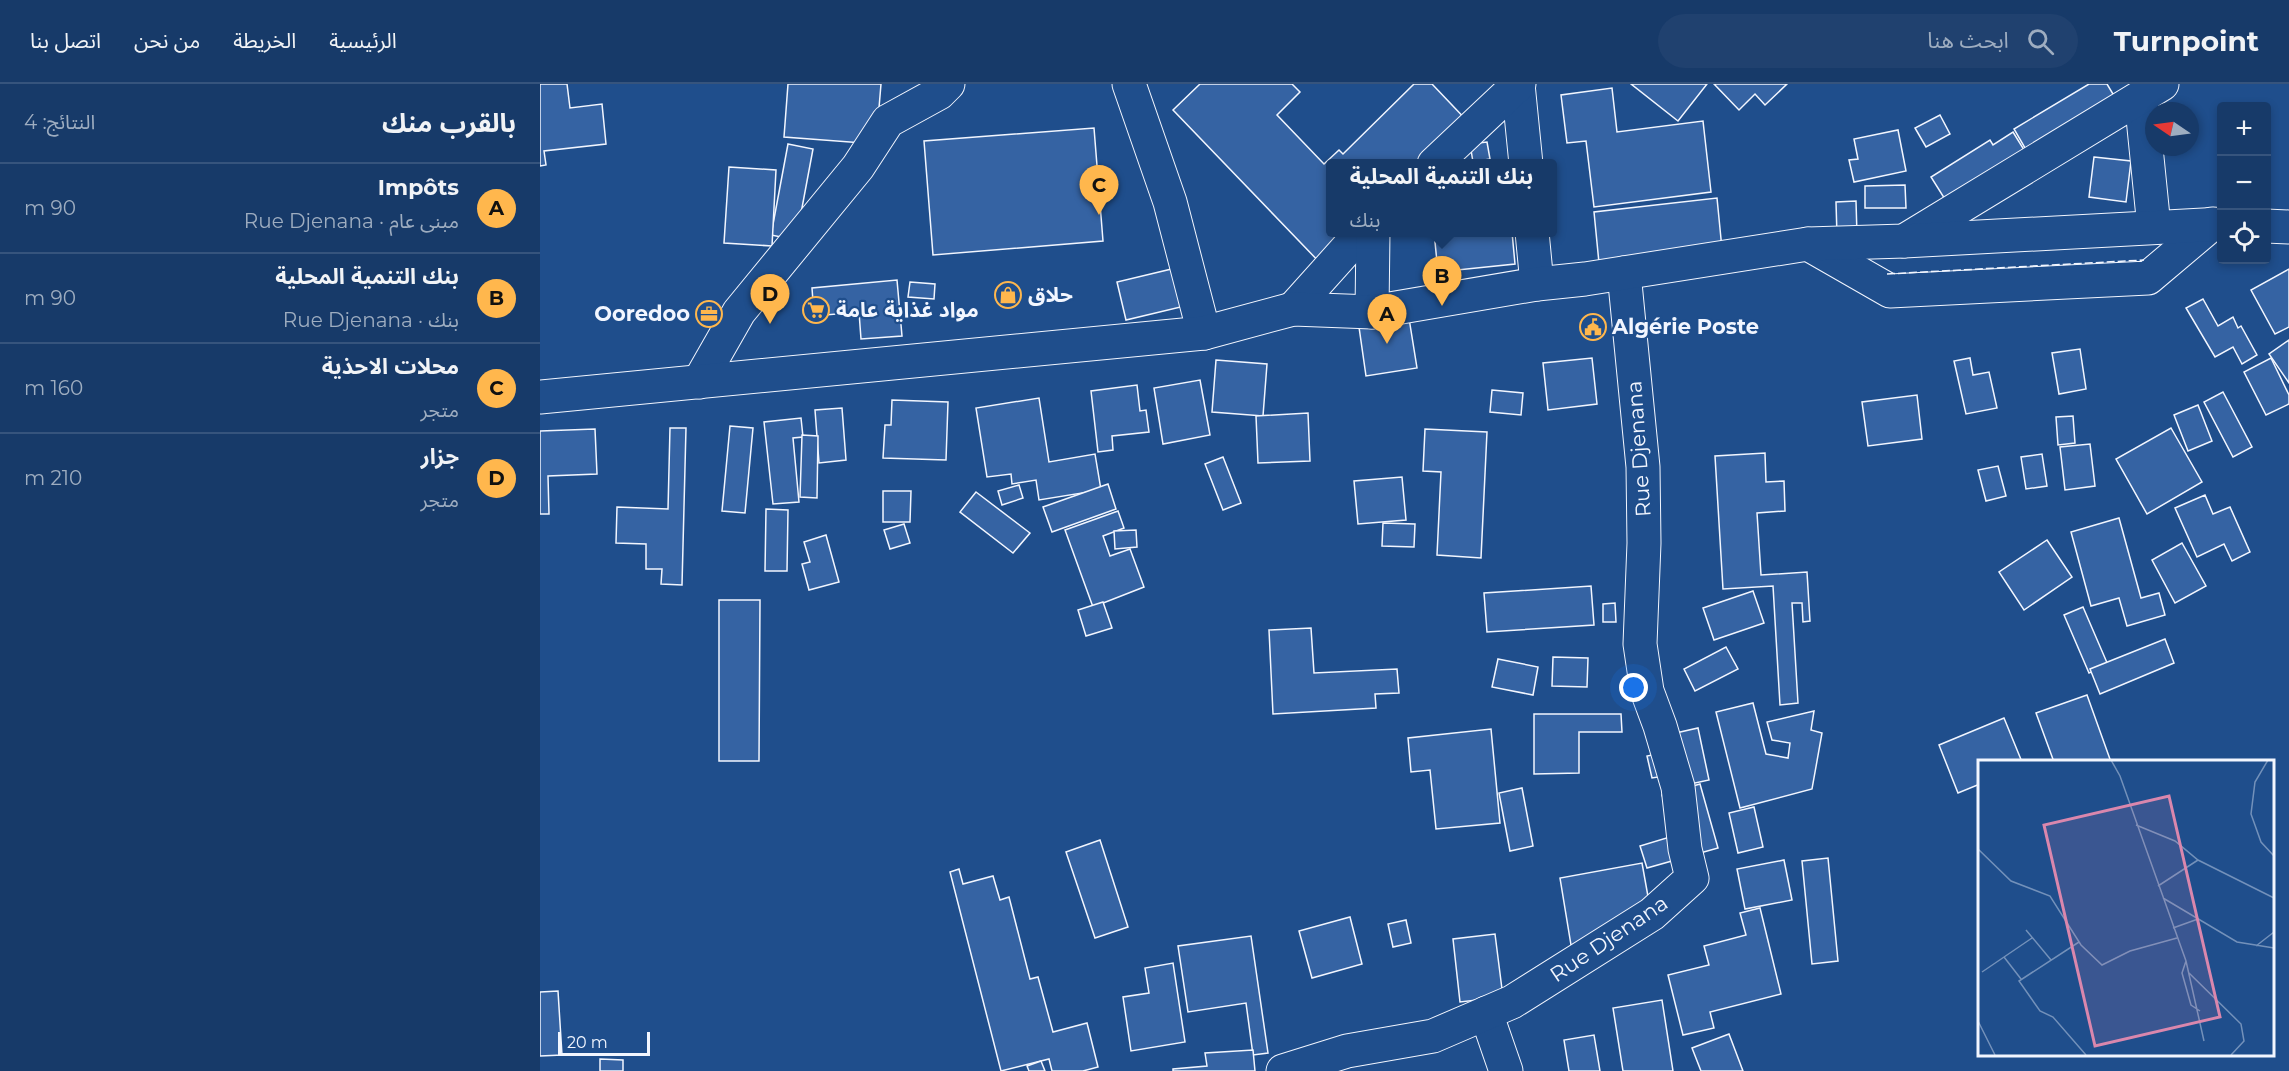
<!DOCTYPE html>
<html lang="ar">
<head>
<meta charset="utf-8">
<style>
  body { margin:0; font-family:Montserrat,"Noto Sans Arabic",sans-serif; background:#20416f; color:#f1f3f6; direction:rtl }
  .controls { position:absolute; right:18px; top:18px; display:grid; overflow:hidden; border-radius:6px; box-shadow:0 3px 9px #0003 }
  .controls button { width:54px; height:54px; display:grid; place-items:center; padding:0; border:0; border-bottom:2px solid #36547d; background:#173a69; color:#f1f3f6; font:30px sans-serif }
  .compass { position:absolute; left:1605px; top:18px; width:54px; height:54px; border-radius:50%; background:#173a69; box-shadow:0 3px 9px #0003; rotate:283deg }
  .scale { position:absolute; left:18px; bottom:15px; width:92px; box-sizing:border-box; padding-left:6px; border:3px solid #f2f6ff; border-top:0; font-size:16px; line-height:21px; white-space:nowrap; color:#f2f6ff; -webkit-text-stroke:4px #1f4e8c; paint-order:stroke }
  .you { position:absolute; left:1094px; top:604px; width:21px; height:21px; margin:-15px; border:4px solid #fff; border-radius:50%; background:#1a73e8; box-shadow:0 0 0 9px #1a73e833 }
  .badge { display:grid; place-items:center; width:39px; height:39px; border-radius:50%; background:#ffb74d; color:#111; font-size:20px; font-weight:700 }
  .pin { position:absolute; translate:-50% -50px; filter:drop-shadow(0 2px 3px #0008) }
  .pin::after { content:''; position:absolute; top:32px; width:21px; height:18px; background:inherit; clip-path:polygon(0 0,100% 0,50% 100%) }
  .popup { position:absolute; left:786px; top:75px; width:231px; height:78px; box-sizing:border-box; display:grid; place-content:center; border-radius:6px; background:#173a69; filter:drop-shadow(0 2px 4px #0005); font-size:20px; white-space:nowrap; color:#9eadc0 }
  .popup b { font-size:22px; color:#f1f3f6 }
  .popup::after { content:''; position:absolute; left:50%; top:100%; margin-left:-12px; border:12px solid transparent; border-top-color:#173a69 }
  .list { margin:0; padding:0; list-style:none }
  h2 { display:flex; justify-content:space-between; align-items:center; height:78px; margin:0; padding:0 24px; font-size:26px }
  h2 small { font-size:20px; font-weight:400; color:#9eadc0 }
  .list li { display:grid; grid-template-columns:39px 1fr auto; gap:18px; align-items:center; box-sizing:border-box; height:90px; padding:0 24px; border-top:2px solid #36547d }
  .list b { display:block; font-size:22px; white-space:nowrap }
  .list p { margin:0; font-size:20px; white-space:nowrap; color:#9eadc0 }
  .list em { font-size:20px; font-style:normal; color:#9eadc0 }
  .icon { flex:none; width:33px; height:33px; fill:none; stroke:currentColor; stroke-width:2; stroke-linecap:round; stroke-linejoin:round }
  .map { position:relative; flex:none; width:1749px; height:987px; overflow:hidden; direction:ltr }
  header { display:flex; align-items:center; gap:36px; box-sizing:border-box; height:84px; padding:0 30px; background:#173a69; border-bottom:2px solid #36547d }
  header strong { font-size:28px }
  nav { display:flex; gap:33px; margin-inline-start:auto; font-size:21px }
  .search { width:420px; height:54px; background:#20416f; display:flex; align-items:center; gap:15px; box-sizing:border-box; padding:0 21px; border-radius:33px; color:#9eadc0; font-size:22px }
  main { display:flex }
  aside { flex:1; background:#173a69 }
  .map>svg:first-child { display:block }
  .building { fill:#3563a3; stroke:#f2f6ff; stroke-width:1.5 }
  .lines { fill:none; stroke-linecap:round; stroke-linejoin:round }
  .minor-casing { stroke:#f2f6ff; stroke-width:35 }
  .major-casing { stroke:#f2f6ff; stroke-width:35 }
  .minor { stroke:#1f4e8c; stroke-width:33 }
  .major { stroke:#1f4e8c; stroke-width:33 }
  .fence { stroke:#f2f6ff; stroke-width:1.5; stroke-dasharray:8 3; stroke-linecap:butt }
  .labels { text-anchor:middle; stroke-width:4.5; stroke-linejoin:round; paint-order:stroke }
  .poi-label { font-size:21px; font-weight:bold; fill:#f2f6ff; stroke:#1f4e8c; text-anchor:start }
  .street-label { font-size:21px; fill:#f2f6ff; stroke:#1f4e8c }
  .inset-road { fill:none; stroke:#7391ba; stroke-width:1.5 }
  .view { fill:#da87ad; fill-opacity:0.15; stroke:#da87ad; stroke-width:3 }
  .inset-edge { fill:none; stroke:#f2f6ff; stroke-width:3 }
</style>
</head>
<body>
<header>
<strong>Turnpoint</strong>
<div class="search"><svg class="icon" aria-label="search" viewBox="0 0 24 24"><circle cx="10" cy="10" r="6"/><path d="M15 15l6 6"/></svg>ابحث هنا</div>
<nav><a>الرئيسية</a><a>الخريطة</a><a>من نحن</a><a>اتصل بنا</a></nav>
</header>
<main>
<div class="map">
<svg width="1749" height="987" viewBox="0 0 1749 987">
  <rect width="100%" height="100%" fill="#1f4e8c"/>
  <g class="building">
    <path d="M0,0H27L30,24L62,20L66,60L4,67L6,81L0,82Z"/>
    <path d="M248,0H341L336,60L244,53Z"/>
    <path d="M660,0H752L760,8L737,31L784,80L799,66L803,70L874,0H892L931,41L892,80H791V148H821L785,184L633,26Z"/>
    <path d="M1091,0H1167L1138,37Z"/>
    <path d="M1174,0H1247L1225,21L1215,10L1199,26Z"/>
    <path d="M1549,0H1567L1585,30L1496,83L1474,45Z"/>
    <path d="M1072,4L1077,48L1163,37L1171,108L1054,123L1046,57L1027,59L1021,11Z"/>
    <path d="M1400,31L1410,50L1386,63L1375,44Z"/>
    <path d="M554,44L563,157L393,171L384,57Z"/>
    <path d="M1358,46L1366,87L1314,98L1309,76L1318,75L1314,55Z"/>
    <path d="M1473,48L1497,87L1418,136L1391,93L1450,56L1453,61Z"/>
    <path d="M947,58L950,75L933,78L930,60Z"/>
    <path d="M248,60L273,65L256,156L231,151Z"/>
    <path d="M1554,73L1591,77L1586,118L1549,113Z"/>
    <path d="M189,83L236,86L232,162L184,159Z"/>
    <path d="M1365,101L1366,124H1325V102Z"/>
    <path d="M1177,114L1182,165L1059,179L1054,128Z"/>
    <path d="M1316,117L1317,151L1297,152L1296,118Z"/>
    <path d="M894,148H972L975,180L898,188Z"/>
    <path d="M640,183L649,221L586,236L577,198Z"/>
    <path d="M1749,185V243L1735,250L1711,206Z"/>
    <path d="M357,196L362,252L321,255L319,228L274,232L272,204Z"/>
    <path d="M370,198L395,200L394,215L368,213Z"/>
    <path d="M1663,215L1678,242L1693,233L1698,244L1701,242L1717,271L1702,280L1693,263L1675,273L1646,224Z"/>
    <path d="M868,228L877,284L826,292L818,236Z"/>
    <path d="M1749,256V299L1729,270Z"/>
    <path d="M1540,265L1546,305L1519,310L1512,269Z"/>
    <path d="M1052,274L1057,320L1008,326L1003,279Z"/>
    <path d="M1430,274L1433,291L1449,288L1457,324L1426,330L1414,277Z"/>
    <path d="M1731,274L1749,311V320L1726,331L1704,288Z"/>
    <path d="M676,276L727,280L723,332L672,328Z"/>
    <path d="M660,296L670,351L623,360L614,304Z"/>
    <path d="M597,301L600,327L606,326L609,348L572,352L573,366L558,368L551,307Z"/>
    <path d="M952,306L983,309L981,331L950,328Z"/>
    <path d="M1683,308L1712,363L1693,373L1664,318Z"/>
    <path d="M1377,311L1382,355L1328,362L1322,318Z"/>
    <path d="M499,314L509,378L555,370L561,406L499,416L496,396L472,400L471,390L447,393L436,324Z"/>
    <path d="M352,316L408,318L406,376L343,374L345,341H351Z"/>
    <path d="M1658,321L1672,357L1648,367L1634,331Z"/>
    <path d="M302,324L306,376L279,379L275,326Z"/>
    <path d="M768,329L770,377L718,379L716,332Z"/>
    <path d="M1533,332L1535,359L1518,361L1516,333Z"/>
    <path d="M261,334L263,353L253,354L259,418L233,420L224,338Z"/>
    <path d="M190,342L213,344L205,429L182,427Z"/>
    <path d="M130,344H146L142,501L121,500L122,485H106V460L76,459L77,423L128,425Z"/>
    <path d="M1631,344L1662,398L1607,430L1576,375Z"/>
    <path d="M55,345L57,390L8,392L9,430H0V347Z"/>
    <path d="M885,345L947,348L941,474L897,471L901,388L883,387Z"/>
    <path d="M262,351L278,352L277,414L260,413Z"/>
    <path d="M1550,360L1555,402L1525,406L1520,363Z"/>
    <path d="M1225,369L1226,398L1244,397L1245,427L1217,429L1221,491L1267,488L1270,537L1263,538L1262,519H1252L1258,619L1240,621L1233,502L1183,505L1175,372Z"/>
    <path d="M1502,370L1507,402L1486,405L1481,373Z"/>
    <path d="M683,373L701,419L683,426L665,380Z"/>
    <path d="M1458,382L1466,412L1446,417L1438,386Z"/>
    <path d="M862,393L866,436L818,440L814,397Z"/>
    <path d="M568,400L576,425L512,448L503,423Z"/>
    <path d="M479,401L483,414L462,421L458,407Z"/>
    <path d="M343,407H371L370,438H343Z"/>
    <path d="M436,408L490,449L473,469L420,428Z"/>
    <path d="M1665,411L1673,430L1690,423L1710,468L1692,477L1684,460L1657,473L1635,424Z"/>
    <path d="M226,425L248,426L247,487H225Z"/>
    <path d="M578,427L584,444L563,452L570,472L590,465L604,503L553,523L525,446Z"/>
    <path d="M1579,434L1601,514L1619,509L1625,531L1587,542L1579,514L1551,522L1531,448Z"/>
    <path d="M843,439L875,440L874,463L842,462Z"/>
    <path d="M364,440L370,459L350,465L344,446Z"/>
    <path d="M596,446L597,463L575,465L574,447Z"/>
    <path d="M286,451L299,498L269,506L262,480L270,478L264,458Z"/>
    <path d="M1507,456L1532,493L1484,526L1459,488Z"/>
    <path d="M1642,459L1666,502L1635,519L1612,476Z"/>
    <path d="M1051,502L1054,541L947,548L944,509Z"/>
    <path d="M1213,507L1224,539L1174,556L1163,524Z"/>
    <path d="M179,516H220L219,677H179Z"/>
    <path d="M563,518L572,544L546,552L538,526Z"/>
    <path d="M1075,519L1076,538H1063V520Z"/>
    <path d="M1543,523L1568,581L1549,589L1524,531Z"/>
    <path d="M771,544L774,589L857,585L859,609L835,610L836,624L733,630L729,546Z"/>
    <path d="M1625,555L1634,579L1560,610L1550,585Z"/>
    <path d="M1186,563L1198,585L1155,607L1144,585Z"/>
    <path d="M1013,573L1048,574L1047,603L1012,602Z"/>
    <path d="M958,575L998,583L993,611L952,603Z"/>
    <path d="M1547,611L1571,678H1514L1496,629Z"/>
    <path d="M1213,619L1226,670L1248,674L1250,659L1232,656L1227,638L1274,627L1271,646L1282,649L1272,705L1200,724L1176,628Z"/>
    <path d="M994,630H1081L1082,648H1039V689L994,690Z"/>
    <path d="M1464,634L1482,678H1440V700L1418,709L1399,661Z"/>
    <path d="M1158,644L1169,696L1127,705L1124,692L1112,694L1107,672L1122,669L1118,653Z"/>
    <path d="M951,645L960,739L896,745L890,686L871,688L868,654Z"/>
    <path d="M1160,700L1178,764L1107,784L1100,762L1150,747L1126,724L1122,711Z"/>
    <path d="M982,704L993,762L970,767L959,709Z"/>
    <path d="M1214,723L1223,763L1198,769L1189,729Z"/>
    <path d="M560,756L588,843L555,854L526,768Z"/>
    <path d="M1288,774L1298,877L1272,880L1262,777Z"/>
    <path d="M1244,776L1252,816L1205,825L1197,785Z"/>
    <path d="M1102,779L1114,846L1031,861L1020,794Z"/>
    <path d="M419,785L423,800L453,792L460,816L469,813L490,895L498,893L513,948L547,939L558,983L543,987H512L509,975L461,987L410,788Z"/>
    <path d="M1220,824L1241,910L1170,928L1174,944L1143,951L1128,891L1169,881L1164,862L1206,851L1200,829Z"/>
    <path d="M810,833L822,880L772,894L759,847Z"/>
    <path d="M866,836L871,859L853,863L848,840Z"/>
    <path d="M955,850L963,913L920,918L913,855Z"/>
    <path d="M711,852L728,969L713,971L706,919L648,928L638,862Z"/>
    <path d="M633,879L645,958L591,967L583,913L609,909L605,884Z"/>
    <path d="M18,907L22,971L0,972V908Z"/>
    <path d="M1122,916L1133,987H1083L1073,924Z"/>
    <path d="M1189,950L1203,987H1161L1152,964Z"/>
    <path d="M1054,951L1060,987H1029L1024,956Z"/>
    <path d="M713,966L715,987H633V985L667,982L665,969Z"/>
    <path d="M60,975L83,976V987H60Z"/>
    <path d="M501,977L505,987H489L487,982Z"/>
  </g>
  <g class="lines">
    <defs>
      <g id="minor">
        <path d="M589,0L630,118L664,249"/>
        <path d="M978,0L986,80"/>
        <path d="M1601,14L1614,143"/>
        <path d="M894,80L979,0"/>
        <path d="M992,148L997,200"/>
        <path d="M1364,157L1622,0"/>
        <path d="M1268,160L1350,207L1608,194L1672,140"/>
        <path d="M753,225L822,148"/>
        <path d="M832,228L833,148"/>
        <path d="M159,298L199,228L318,83L348,37L399,9L408,0"/>
        <path d="M946,929L966,987"/>
        <path d="M743,987L807,967L893,952L972,918L1112,830L1152,794L1145,765L1138,703L1120,642L1107,607L1100,560L1104,459L1103,383L1084,189"/>
      </g>
      <g id="major">
        <path d="M1726,142L1749,143"/>
        <path d="M0,313L664,249L753,225L832,228L997,200L1045,195L1268,160L1364,157L1682,140"/>
      </g>
    </defs>
    <use href="#minor" class="minor-casing"/>
    <use href="#major" class="major-casing"/>
    <use href="#minor" class="minor"/>
    <use href="#major" class="major"/>
    <path class="fence" d="M1347,190L1604,176"/>
  </g>
  <defs>
    <symbol id="shop-ring" viewBox="-11 -11 22 22"><circle r="9.5" fill="#1f4e8c" stroke="#ffb74d" stroke-width="1.5"/><path d="M-5-2.5h2.3a2.7 3.5 0 0 1 5.4 0H5L5.5 6h-11ZM-1.5-2.5h3a1.5 2.3 0 0 0-3 0Z" fill="#ffb74d"/></symbol>
    <symbol id="supermarket-ring" viewBox="-11 -11 22 22"><circle r="9.5" fill="#1f4e8c" stroke="#ffb74d" stroke-width="1.5"/><path d="M-6-5.5h2.5l.6 2H6L4.5 2H-2.5L-4.4-4H-6ZM-1.5 3.2a1.3 1.3 0 1 0 .1 0ZM3 3.2a1.3 1.3 0 1 0 .1 0Z" fill="#ffb74d"/></symbol>
    <symbol id="office-ring" viewBox="-11 -11 22 22"><circle r="9.5" fill="#1f4e8c" stroke="#ffb74d" stroke-width="1.5"/><path d="M-6-3h4V-5.5h4V-3h4V5H-6ZM-1-4.5V-3h2v-1.5ZM-6 0V1H6V0Z" fill="#ffb74d"/></symbol>
    <symbol id="civic-ring" viewBox="-11 -11 22 22"><circle r="9.5" fill="#1f4e8c" stroke="#ffb74d" stroke-width="1.5"/><path d="M-.6-6.5H3V-4.5H.6V-3L4-1V1h2V6H-6V1h2V-1L-.6-3ZM-1.2 2.5V6h2.4V2.5Z" fill="#ffb74d"/></symbol>
  </defs>
  <g fill-rule="evenodd">
    <use href="#shop-ring" x="453" y="196" width="30" height="30"/>
    <use href="#supermarket-ring" x="261" y="211" width="30" height="30"/>
    <use href="#office-ring" x="154" y="215" width="30" height="30"/>
    <use href="#civic-ring" x="1038" y="228" width="30" height="30"/>
  </g>
  <g class="labels">
    <g class="poi-label">
      <text x="488" y="218">حلاق</text>
      <text x="296" y="233">مواد غذاية عامة</text>
      <text x="150" y="237" text-anchor="end">Ooredoo</text>
      <text x="1072" y="250">Algérie Poste</text>
    </g>
    <g class="street-label">
      <text transform="translate(1099 365) rotate(-94)" y="7">Rue Djenana</text>
      <text transform="translate(1069 855) rotate(-34)" y="7">Rue Djenana</text>
    </g>
  </g>
  <g transform="translate(1438 676)">
    <rect width="296" height="296" fill="#1f4e8c"/>
    <path class="inset-road" d="M133,0L142,16L208,201L226,281M290,0L277,22L273,54L283,82L296,96M158,65L197,81L220,100L296,138M0,69V88M0,89L33,121L72,136L103,185L124,205L152,191L199,178M180,126L220,100M185,138L259,182L296,188M195,168L220,159M48,170L73,200M101,182L41,221L62,251L75,257L108,295M278,186L296,172M26,197L43,219M208,201L204,213L213,245L222,251M4,212L54,178M211,213L263,264L266,281L253,295M0,261L17,295"/>
    <path class="view" d="M191,36L242,257L117,286L66,65Z"/>
    <rect width="296" height="296" class="inset-edge"/>
  </g>
</svg>
<div class="controls">
<button>+</button>
<button>−</button>
<button><svg class="icon" aria-label="locate" viewBox="0 0 24 24"><circle cx="12" cy="12" r="6"/><path d="M12 2v4M12 18v4M2 12h4M18 12h4"/></svg></button>
</div>
<svg class="compass" viewBox="-18 -18 36 36"><path d="M0-13l5 13h-10z" fill="#e53935"/><path d="M0 13l5-13h-10z" fill="#9eadc0"/></svg>
<div class="scale">20 m</div>
<div class="you"></div>
<div class="pin badge" style="left:847px;top:260px">A</div>
<div class="pin badge" style="left:902px;top:222px">B</div>
<div class="popup"><b>بنك التنمية المحلية</b>بنك</div>
<div class="pin badge" style="left:559px;top:131px">C</div>
<div class="pin badge" style="left:230px;top:240px">D</div>
</div>
<aside>
<h2>بالقرب منك<small>النتائج: 4</small></h2>
<ul class="list">
<li><span class="badge">A</span><div><b>Impôts</b><p>مبنى عام · Rue Djenana</p></div><em>90 m</em></li>
<li><span class="badge">B</span><div><b>بنك التنمية المحلية</b><p>بنك · Rue Djenana</p></div><em>90 m</em></li>
<li><span class="badge">C</span><div><b>محلات الاحذية</b><p>متجر</p></div><em>160 m</em></li>
<li><span class="badge">D</span><div><b>جزار</b><p>متجر</p></div><em>210 m</em></li>
</ul>
</aside>
</main>
</body>
</html>
